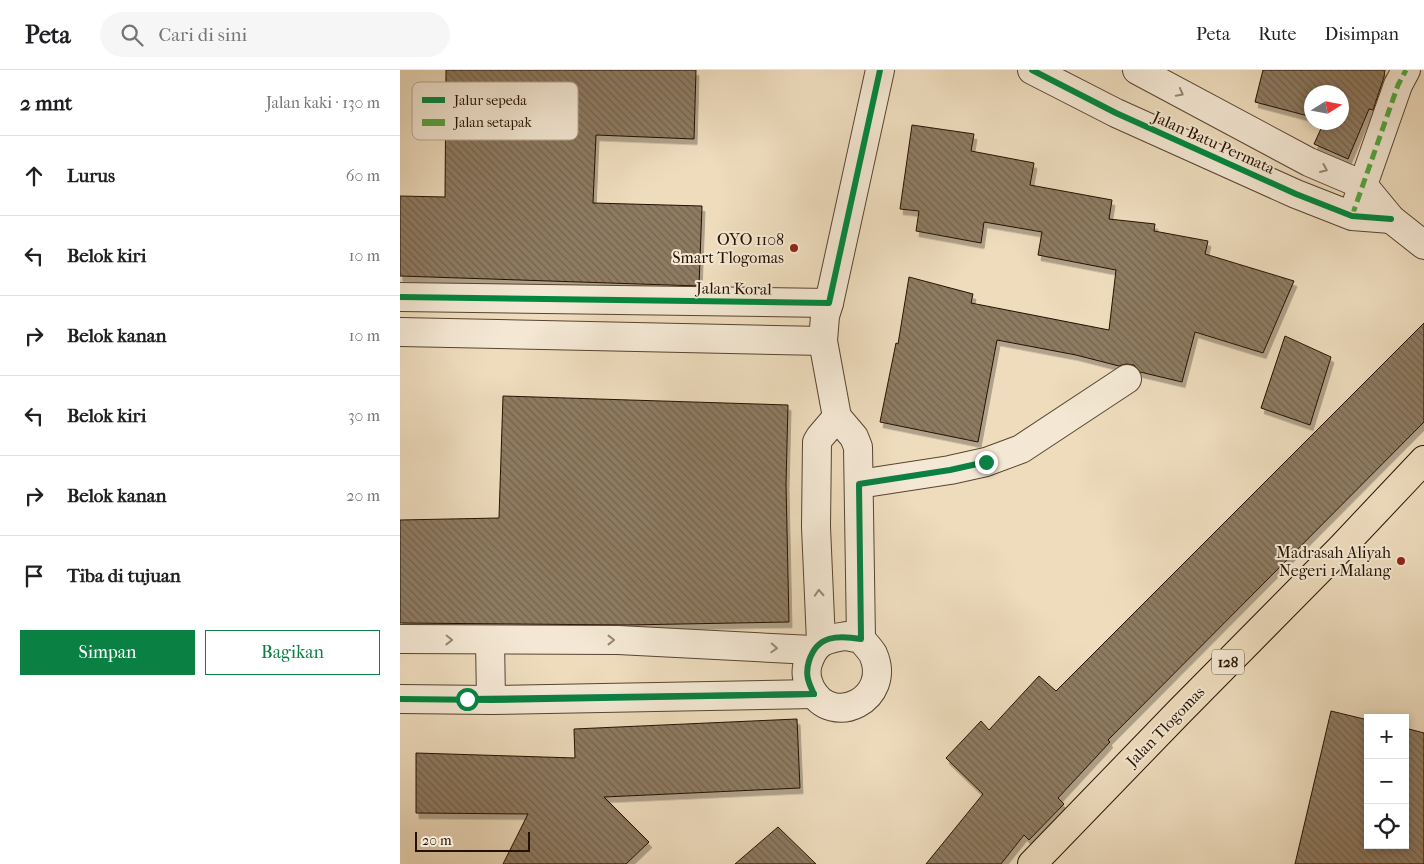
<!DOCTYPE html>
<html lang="id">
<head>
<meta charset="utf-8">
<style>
  body { margin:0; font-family:"IM FELL French Canon",serif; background:#f6f6f6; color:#202124 }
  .controls { position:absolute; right:15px; bottom:15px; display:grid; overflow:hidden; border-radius:0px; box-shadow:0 2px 8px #0003 }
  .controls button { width:45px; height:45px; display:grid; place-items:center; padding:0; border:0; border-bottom:1px solid #e0e0e0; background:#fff; color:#202124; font:25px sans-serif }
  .compass { position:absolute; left:904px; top:15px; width:45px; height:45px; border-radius:50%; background:#fff; box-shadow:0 2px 8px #0003; rotate:79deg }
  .scale { position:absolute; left:15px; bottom:12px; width:115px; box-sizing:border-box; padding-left:5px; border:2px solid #251100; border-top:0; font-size:14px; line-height:18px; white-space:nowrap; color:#251100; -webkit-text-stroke:4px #f4e8d4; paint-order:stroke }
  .stop { position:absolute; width:15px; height:15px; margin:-11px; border:4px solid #0b8043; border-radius:50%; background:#fff }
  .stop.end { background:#0b8043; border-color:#fff; box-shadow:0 1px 5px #0008 }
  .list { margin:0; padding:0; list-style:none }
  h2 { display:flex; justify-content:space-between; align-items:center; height:65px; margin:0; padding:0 20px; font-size:21px }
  h2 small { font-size:16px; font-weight:400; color:#757577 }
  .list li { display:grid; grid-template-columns:32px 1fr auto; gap:15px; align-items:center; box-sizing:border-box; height:80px; padding:0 20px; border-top:1px solid #e0e0e0 }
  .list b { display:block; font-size:19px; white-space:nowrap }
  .list em { font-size:16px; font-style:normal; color:#757577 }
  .actions { display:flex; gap:10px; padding:15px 20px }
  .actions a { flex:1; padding:11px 0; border:1px solid #0b8043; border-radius:0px; text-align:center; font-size:18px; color:#0b8043 }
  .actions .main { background:#0b8043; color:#fff }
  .icon { flex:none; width:28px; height:28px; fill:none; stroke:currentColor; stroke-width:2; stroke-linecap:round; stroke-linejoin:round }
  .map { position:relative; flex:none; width:1024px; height:794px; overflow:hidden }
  header { display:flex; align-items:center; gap:30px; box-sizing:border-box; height:70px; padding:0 25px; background:#fff; border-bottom:1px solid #e0e0e0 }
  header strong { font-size:24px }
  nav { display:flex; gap:28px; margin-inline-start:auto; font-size:18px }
  .search { width:350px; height:45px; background:#f6f6f6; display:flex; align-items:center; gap:12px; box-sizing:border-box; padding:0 18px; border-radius:28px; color:#757577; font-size:19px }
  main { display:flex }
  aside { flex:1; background:#fff }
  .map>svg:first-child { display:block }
  .building { fill:url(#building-back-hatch); stroke:#251100; filter:url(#shadow) }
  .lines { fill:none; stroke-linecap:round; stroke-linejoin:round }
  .street-casing { stroke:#57442f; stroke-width:30 }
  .primary-casing { stroke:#251100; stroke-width:30 }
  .street { stroke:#f4e8d4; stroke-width:28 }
  .primary { stroke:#eedcbd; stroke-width:28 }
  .quiet { stroke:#53a840; stroke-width:5; stroke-dasharray:10 5; stroke-linecap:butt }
  .cycleway-casing { stroke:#f4e8d4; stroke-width:9 }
  .cycleway { stroke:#00873e; stroke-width:6 }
  .oneway { stroke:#978775 }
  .route { stroke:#0b8043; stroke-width:6 }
  .poi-dot { fill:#8f2418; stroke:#f4e8d4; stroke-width:2 }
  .labels { text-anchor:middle; stroke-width:4; stroke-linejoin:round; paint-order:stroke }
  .shield { fill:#f4e8d4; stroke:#635240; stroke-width:1 }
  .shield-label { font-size:15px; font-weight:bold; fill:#251100 }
  .street-label { font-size:16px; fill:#251100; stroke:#f4e8d4 }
  .poi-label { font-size:16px; fill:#251100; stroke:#f4e8d4; text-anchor:end }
  .key { fill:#f4e8d4; stroke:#b6a894; stroke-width:1 }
  .key-label { font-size:14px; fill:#251100 }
</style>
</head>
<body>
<header>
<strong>Peta</strong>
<div class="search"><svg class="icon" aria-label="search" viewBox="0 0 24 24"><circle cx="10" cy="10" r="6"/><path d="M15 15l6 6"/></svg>Cari di sini</div>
<nav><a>Peta</a><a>Rute</a><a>Disimpan</a></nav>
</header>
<main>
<aside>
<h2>2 mnt<small>Jalan kaki · 130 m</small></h2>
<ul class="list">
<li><svg class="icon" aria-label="ahead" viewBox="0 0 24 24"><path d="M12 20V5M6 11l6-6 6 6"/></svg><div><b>Lurus</b></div><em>60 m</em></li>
<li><svg class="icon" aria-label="left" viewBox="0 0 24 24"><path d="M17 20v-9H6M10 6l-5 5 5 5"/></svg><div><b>Belok kiri</b></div><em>10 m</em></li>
<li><svg class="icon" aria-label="right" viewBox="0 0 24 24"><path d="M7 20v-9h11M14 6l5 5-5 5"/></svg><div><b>Belok kanan</b></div><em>10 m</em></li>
<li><svg class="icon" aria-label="left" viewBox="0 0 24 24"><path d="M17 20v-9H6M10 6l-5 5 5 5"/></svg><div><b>Belok kiri</b></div><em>30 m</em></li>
<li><svg class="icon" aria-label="right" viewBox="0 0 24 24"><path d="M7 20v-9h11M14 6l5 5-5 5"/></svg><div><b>Belok kanan</b></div><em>20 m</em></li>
<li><svg class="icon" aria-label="arrive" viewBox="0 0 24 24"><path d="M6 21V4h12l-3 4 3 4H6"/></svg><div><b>Tiba di tujuan</b></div></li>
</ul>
<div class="actions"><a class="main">Simpan</a><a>Bagikan</a></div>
</aside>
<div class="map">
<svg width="1024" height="794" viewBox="0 0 1024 794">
  <defs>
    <pattern id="building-back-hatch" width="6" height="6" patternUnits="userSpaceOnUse" patternTransform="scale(1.25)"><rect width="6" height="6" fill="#8e7b62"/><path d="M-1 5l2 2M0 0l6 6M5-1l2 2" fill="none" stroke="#74634e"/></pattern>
    <filter id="shadow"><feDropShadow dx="3" dy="5.5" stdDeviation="0" flood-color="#0004"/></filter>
  </defs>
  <rect width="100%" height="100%" fill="#eedcbd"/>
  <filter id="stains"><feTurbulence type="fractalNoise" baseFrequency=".004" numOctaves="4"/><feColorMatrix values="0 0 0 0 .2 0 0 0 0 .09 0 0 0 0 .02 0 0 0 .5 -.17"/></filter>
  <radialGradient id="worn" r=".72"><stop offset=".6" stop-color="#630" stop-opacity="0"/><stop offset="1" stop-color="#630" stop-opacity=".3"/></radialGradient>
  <g class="building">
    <path d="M46,0H296L294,69L196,65L193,133L302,136L299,216L0,206V126L45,127Z"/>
    <path d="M863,0H985L984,7L973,40L969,39L948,89L914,74L924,52H942V22H912V47L855,32Z"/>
    <path d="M512,55L574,64L571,81L634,93L630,115L712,130L709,149L755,154L754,161L808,171L805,184L894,211L863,283L795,262L782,312L740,302L734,295L726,294L719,296L676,285L597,270L578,372L480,352L496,273L498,274L509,207L573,224L571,233L709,260L716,200L638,185L642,162L584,152L581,173L516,161L519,141L500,139Z"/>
    <path d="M1024,253V352L708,670L710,672L658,728L664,734L629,770L624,765L601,794H526L583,724L546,688L581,651L589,660L639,606L656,621Z"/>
    <path d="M885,266L931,287L910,355L861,338Z"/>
    <path d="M103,326L388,335L386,414L389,552L227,555L0,553V450L99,448Z"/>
    <path d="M931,641L968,650V775H1005V658L1024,663V794H895Z"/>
    <path d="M397,649L400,718L204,727L249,772L226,794H103L128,744L16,743V683L175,688L174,659Z"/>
    <path d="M378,757L416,794H335Z"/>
  </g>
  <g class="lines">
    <defs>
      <g id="street">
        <path d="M632,0L716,43L896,124L952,146L991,149"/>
        <path d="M737,0L909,92L963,115L991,149L1024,175"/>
        <path d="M957,132L998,15L1006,0"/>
        <path d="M0,227L429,233L480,0"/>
        <path d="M429,233L425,246L423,271L437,347L454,367L458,377L461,569"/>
        <path d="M0,262L423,271"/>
        <path d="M459,414L550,400L586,392L621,379L727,309"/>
        <path d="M446,566L461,569C465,574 470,579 473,584C493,629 432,659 411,619C407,611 405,602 408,593C415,572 424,569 446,566Z"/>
        <path d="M0,569L218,570L412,580"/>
        <path d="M90,570L91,630"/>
        <path d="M421,572L416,457L417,372L420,367L437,347"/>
        <path d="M0,629L91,630L414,624"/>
      </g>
      <path id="primary" d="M632,794L779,642L941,478L1024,390"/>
    </defs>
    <use href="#street" class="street-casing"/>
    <use href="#primary" class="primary-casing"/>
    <use href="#street" class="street"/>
    <use href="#primary" class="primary"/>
    <path class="quiet" d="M952,146L998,15L1006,0"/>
    <defs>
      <g id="cycleway">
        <path d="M632,0L716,43L896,124L952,146L991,149"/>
        <path d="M0,227L429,233L480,0"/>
        <path d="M0,629L91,630L414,624"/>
      </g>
    </defs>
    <use href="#cycleway" class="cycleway-casing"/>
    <use href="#cycleway" class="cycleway"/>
  </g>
  <defs><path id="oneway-chevron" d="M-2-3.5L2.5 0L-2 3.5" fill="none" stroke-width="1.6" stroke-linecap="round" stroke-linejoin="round" transform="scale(1.25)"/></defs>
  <g class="oneway">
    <use href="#oneway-chevron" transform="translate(780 23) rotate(28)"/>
    <use href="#oneway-chevron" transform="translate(924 99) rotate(23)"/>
    <use href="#oneway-chevron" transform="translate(419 523) rotate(-93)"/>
    <use href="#oneway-chevron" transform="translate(49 570) rotate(1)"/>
    <use href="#oneway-chevron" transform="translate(211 570)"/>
    <use href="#oneway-chevron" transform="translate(374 578) rotate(3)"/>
  </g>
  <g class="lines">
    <path class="route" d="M67,629L414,624C408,612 405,604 409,591C417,565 438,565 461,569L459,414L550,400L586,392"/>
  </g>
  <g class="poi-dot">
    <circle cx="394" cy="178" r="5"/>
    <circle cx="1001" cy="491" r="5"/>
  </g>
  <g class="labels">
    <rect class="shield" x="812" y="579.5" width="32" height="25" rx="4"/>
    <g class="shield-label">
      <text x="828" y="597">128</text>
    </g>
    <g class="street-label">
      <text transform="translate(814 72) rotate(24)" y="6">Jalan Batu Permata</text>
      <text transform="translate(334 218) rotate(1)" y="6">Jalan Koral</text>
      <text transform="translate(765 656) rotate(-46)" y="6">Jalan Tlogomas</text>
    </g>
    <g class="poi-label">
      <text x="384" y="175">OYO 1108<tspan x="384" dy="18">Smart Tlogomas</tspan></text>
      <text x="991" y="488">Madrasah Aliyah<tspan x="991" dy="18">Negeri 1 Malang</tspan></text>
    </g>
  </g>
  <rect x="12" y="12" width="166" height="58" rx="8" class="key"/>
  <rect x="22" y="27" width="23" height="6" fill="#00873e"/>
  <rect x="22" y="49" width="23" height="7" fill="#53a840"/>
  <g class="key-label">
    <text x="54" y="35">Jalur sepeda</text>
    <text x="54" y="57">Jalan setapak</text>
  </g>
  <rect width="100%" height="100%" filter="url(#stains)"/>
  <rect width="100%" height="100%" fill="url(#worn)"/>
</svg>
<div class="controls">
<button>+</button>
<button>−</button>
<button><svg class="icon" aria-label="locate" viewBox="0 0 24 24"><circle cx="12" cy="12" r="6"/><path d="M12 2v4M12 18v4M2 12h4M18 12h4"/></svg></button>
</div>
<svg class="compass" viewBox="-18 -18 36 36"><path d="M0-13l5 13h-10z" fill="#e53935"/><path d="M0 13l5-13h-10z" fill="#757577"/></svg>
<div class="scale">20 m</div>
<div class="stop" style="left:67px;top:629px"></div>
<div class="stop end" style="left:586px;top:392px"></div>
</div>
</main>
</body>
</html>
